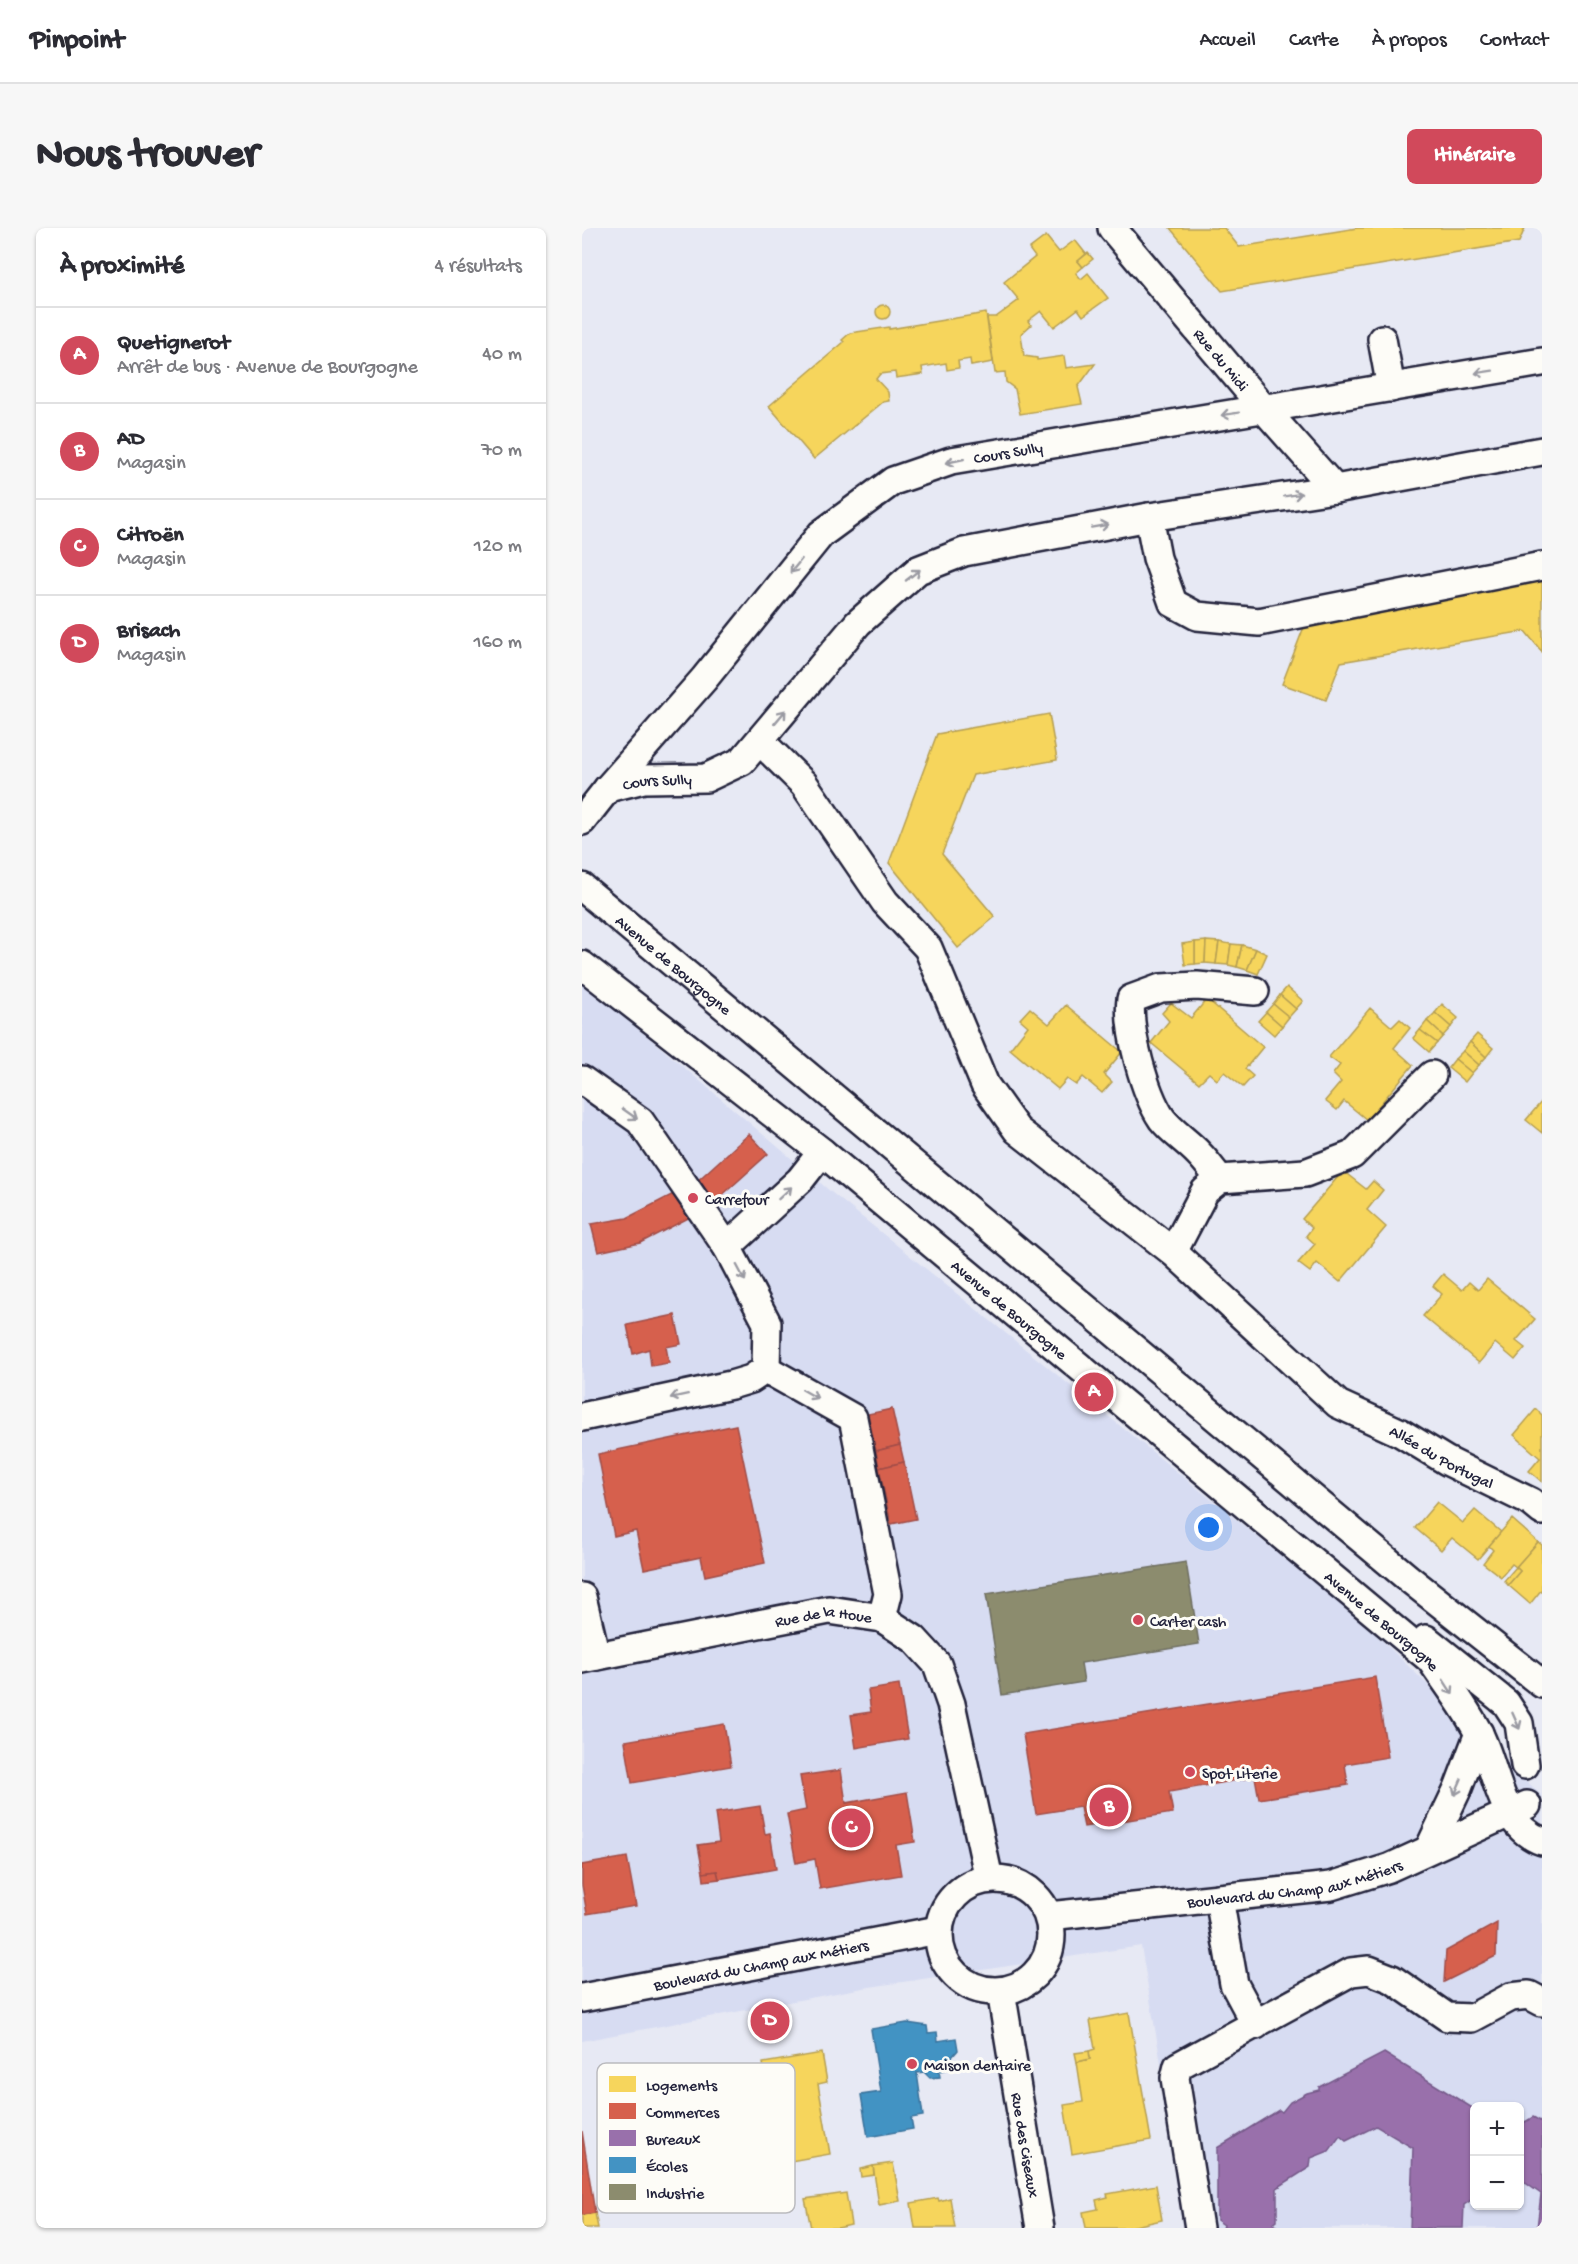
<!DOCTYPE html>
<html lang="fr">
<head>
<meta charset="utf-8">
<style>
  body { margin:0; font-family:"Gochi Hand",sans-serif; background:#f7f7f7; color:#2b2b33 }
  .controls { position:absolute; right:18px; bottom:18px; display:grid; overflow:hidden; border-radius:9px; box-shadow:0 2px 4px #0004 }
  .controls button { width:54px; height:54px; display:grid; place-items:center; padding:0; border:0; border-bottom:2px solid #e1e1e2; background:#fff; color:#2b2b33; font:30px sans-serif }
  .you { position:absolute; left:627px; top:1300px; width:21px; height:21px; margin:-15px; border:4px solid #fff; border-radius:50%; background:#1a73e8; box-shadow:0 0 0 9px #1a73e833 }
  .badge { display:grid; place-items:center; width:39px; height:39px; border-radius:50%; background:#d1495b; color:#fff; font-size:20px; font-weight:700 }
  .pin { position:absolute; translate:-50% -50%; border:3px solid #fff; box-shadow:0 2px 6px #0006 }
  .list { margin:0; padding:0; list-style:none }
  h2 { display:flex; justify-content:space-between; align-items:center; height:78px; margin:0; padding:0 24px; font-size:26px }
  h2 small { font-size:20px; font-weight:400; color:#7c7c81 }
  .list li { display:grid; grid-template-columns:39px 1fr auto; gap:18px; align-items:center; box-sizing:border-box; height:96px; padding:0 24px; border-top:2px solid #e1e1e2 }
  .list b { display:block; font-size:22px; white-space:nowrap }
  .list p { margin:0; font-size:20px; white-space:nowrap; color:#7c7c81 }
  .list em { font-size:20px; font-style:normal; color:#7c7c81 }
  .map { position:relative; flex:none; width:960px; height:2000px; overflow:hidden; border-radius:9px }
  header { display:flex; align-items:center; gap:36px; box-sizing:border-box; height:84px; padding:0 30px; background:#fff; border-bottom:2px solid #e1e1e2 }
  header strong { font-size:28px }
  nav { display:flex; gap:33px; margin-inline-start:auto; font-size:21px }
  .intro { display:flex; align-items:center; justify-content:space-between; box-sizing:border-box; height:144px; padding:0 36px }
  h1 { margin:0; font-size:42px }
  .button { padding:15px 27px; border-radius:9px; background:#d1495b; color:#fff; font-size:21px; font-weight:700 }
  main { display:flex; gap:36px; padding:0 36px }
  aside { flex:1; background:#fff; border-radius:9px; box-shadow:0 2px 4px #0004 }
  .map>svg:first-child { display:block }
  .built { fill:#d7dcf2; fill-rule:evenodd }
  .homes { fill:#f6d55c; stroke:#b69f52; stroke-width:1.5 }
  .shops { fill:#d6604d; stroke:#a04d48; stroke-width:1.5 }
  .offices { fill:#9970ab; stroke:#755989; stroke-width:1.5 }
  .schools { fill:#4393c3; stroke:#39719a; stroke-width:1.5 }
  .industry { fill:#8c8c6e; stroke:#6c6c5f; stroke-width:1.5 }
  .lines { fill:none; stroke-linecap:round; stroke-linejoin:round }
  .minor-casing { stroke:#22223b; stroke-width:32 }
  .minor { stroke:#fdfcf7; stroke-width:27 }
  .oneway { stroke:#9a9aa2 }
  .poi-dot { fill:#d1495b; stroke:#fdfcf7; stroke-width:2 }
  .labels { text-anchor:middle; stroke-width:6; stroke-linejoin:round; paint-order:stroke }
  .street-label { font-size:16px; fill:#22223b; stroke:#fdfcf7 }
  .poi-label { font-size:16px; fill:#22223b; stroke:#fdfcf7; text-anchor:start }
  .key { fill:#fdfcf7; stroke:#bbbbbf; stroke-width:1.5 }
  .key-label { font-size:16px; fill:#22223b }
</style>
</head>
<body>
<header>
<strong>Pinpoint</strong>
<nav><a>Accueil</a><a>Carte</a><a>À propos</a><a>Contact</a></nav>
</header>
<div class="intro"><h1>Nous trouver</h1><a class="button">Itinéraire</a></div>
<main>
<aside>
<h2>À proximité<small>4 résultats</small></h2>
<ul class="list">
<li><span class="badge">A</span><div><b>Quetignerot</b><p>Arrêt de bus · Avenue de Bourgogne</p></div><em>40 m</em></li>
<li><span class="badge">B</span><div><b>AD</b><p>Magasin</p></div><em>70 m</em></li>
<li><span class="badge">C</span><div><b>Citroën</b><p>Magasin</p></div><em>120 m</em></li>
<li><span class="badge">D</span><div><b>Brisach</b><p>Magasin</p></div><em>160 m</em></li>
</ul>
</aside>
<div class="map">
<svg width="960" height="2000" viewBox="0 0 960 2000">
  <rect width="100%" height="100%" fill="#e7e9f4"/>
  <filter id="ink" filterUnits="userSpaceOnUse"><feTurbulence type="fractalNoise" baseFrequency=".0167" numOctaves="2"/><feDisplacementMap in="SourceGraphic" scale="12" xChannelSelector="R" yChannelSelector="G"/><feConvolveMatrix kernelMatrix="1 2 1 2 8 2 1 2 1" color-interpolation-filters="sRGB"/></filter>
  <g filter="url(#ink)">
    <path class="built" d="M0,753L249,964L782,1395L960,1568V2000H607L559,1718L281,1760L0,1813ZM892,1878H938V1978H892Z"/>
    <g class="homes">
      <path d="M588,0H642L657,19L775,0H943L937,14L640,63Z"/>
      <path d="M464,8L477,24L493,12L504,26L496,33L501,39L494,45L499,51L506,45L526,70L501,88L496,81L472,99L459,83L446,93L449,97L439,106L442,128L455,130V132L482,128L484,140L513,136L496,159L500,176L438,186L433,161L424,154L423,144L413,145L405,89H414L437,72L422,54L453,29L447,21Z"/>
      <path d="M506,25L511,31L501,39L496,33Z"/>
      <circle cx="301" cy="84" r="7"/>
      <path d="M404,85L411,134L389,138L388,131L376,133L377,140L365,142L364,135L340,139L341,146L314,150L313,144L298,146L294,151L306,164L307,173L301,174L232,231L187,178L262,114L260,112L268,105L307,99V101Z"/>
      <path d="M960,352V424L943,403L759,434L744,472L700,456L725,391Z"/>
      <path d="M467,486L475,532L391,547L360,626L413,689L376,720L307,635L355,506Z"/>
      <path d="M624,713L623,735L613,736V714Z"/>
      <path d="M624,713L637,714L634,736L623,735Z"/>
      <path d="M613,714V736L603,737L600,716Z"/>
      <path d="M637,714L649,716L646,737L634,736Z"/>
      <path d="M649,716L660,717L655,739L646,737Z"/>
      <path d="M660,717L674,721L665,742L655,739Z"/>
      <path d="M674,721L685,726L676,746L665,742Z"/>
      <path d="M705,759L721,773L714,781L698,767Z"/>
      <path d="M698,767L714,781L707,789L691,776Z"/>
      <path d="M625,771L681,819L663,841L671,848L661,859L642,844L635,852L627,845L617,855L569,815L587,793L580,785L589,775L609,790Z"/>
      <path d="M691,776L707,789L700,798L684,784Z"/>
      <path d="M860,776L876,790L869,799L853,785Z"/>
      <path d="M484,777L540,824L522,846L530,854L520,865L501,849L494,857L485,851L476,861L428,821L446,798L438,791L448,780L467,796Z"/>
      <path d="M788,780L810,799L818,791L828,800L812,820L831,837L785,892L762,873L755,882L743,873L759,854L751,846L758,837L747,829Z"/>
      <path d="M684,784L700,798L692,807L676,793Z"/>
      <path d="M853,785L869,799L861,808L845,793Z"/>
      <path d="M845,793L861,808L855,815L838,802Z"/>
      <path d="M838,802L855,815L847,824L831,810Z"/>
      <path d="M895,806L911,820L904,829L888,814Z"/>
      <path d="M888,814L904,829L897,837L881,823Z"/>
      <path d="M881,823L897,837L890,845L873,831Z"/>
      <path d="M873,831L890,845L883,854L866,840Z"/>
      <path d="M960,873V905L944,892Z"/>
      <path d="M761,943L784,961L791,953L801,962L785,982L804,999L758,1054L735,1035L728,1044L716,1035L733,1016L724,1008L730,1000L720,991Z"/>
      <path d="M861,1046L880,1062L887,1054L896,1062L905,1051L953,1091L934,1113L943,1120L933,1132L913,1115L897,1135L841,1088L860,1066L851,1058Z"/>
      <path d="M954,1181L960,1187V1254L947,1243L958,1230L932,1207Z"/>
      <path d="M855,1274L881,1295L893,1282L919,1304L896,1331L870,1310L859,1322L833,1300Z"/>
      <path d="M930,1291L956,1314L934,1339L930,1336L919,1349L901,1335L911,1322L907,1318Z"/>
      <path d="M956,1314L960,1317V1361L948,1376L926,1357L938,1343L934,1339Z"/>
      <path d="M934,1339L938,1343L926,1357L922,1353Z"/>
      <path d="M547,1785L569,1912L490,1926L482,1877L501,1874L495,1834L508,1831L507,1823L513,1821L508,1792Z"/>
      <path d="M507,1823L508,1831L495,1834L493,1825Z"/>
      <path d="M240,1825L245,1854L236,1856L248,1926L198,1935L190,1885L179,1887L181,1900L155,1904L153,1891L147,1892L144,1876L154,1874L153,1868L148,1869L146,1855L158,1853L159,1855L184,1851L181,1835Z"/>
      <path d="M311,1935L318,1973L297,1977L291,1938Z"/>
      <path d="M291,1938L292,1947L279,1949L278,1941Z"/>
      <path d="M574,1957L580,1992L544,2000H504L501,1984L516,1981L514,1972L526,1969L525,1966Z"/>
      <path d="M264,1965L269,1997L256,2000H229L223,1971Z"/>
      <path d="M356,1970L357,1973L368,1970L373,2000H333L329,1975Z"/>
      <path d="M13,1985L16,2000H0V1987Z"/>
    </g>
    <g class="shops">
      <path d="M167,906L186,926L126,980L58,1015L16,1024L9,996L45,990L113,955Z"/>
      <path d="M93,1087L99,1116L84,1119L87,1135L69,1138L67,1121L51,1126L45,1097Z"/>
      <path d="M310,1181L318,1217L294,1223L286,1186Z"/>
      <path d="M154,1197L183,1335L123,1348L119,1329L62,1341L54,1303L32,1308L16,1226Z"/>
      <path d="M318,1217L322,1234L297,1240L294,1223Z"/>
      <path d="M322,1234L334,1291L309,1296L297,1240Z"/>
      <path d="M793,1449L806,1529L763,1536L766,1557L677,1571L673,1549L587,1564L591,1585L502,1599L498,1579L454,1586L441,1506Z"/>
      <path d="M317,1457L326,1511L274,1520L269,1487L289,1484L286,1462Z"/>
      <path d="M142,1496L149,1538L50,1555L43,1513Z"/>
      <path d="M259,1542L264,1575L325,1564L333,1614L314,1617L319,1647L238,1661L233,1631L214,1635L205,1586L224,1582L218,1548Z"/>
      <path d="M178,1578L183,1606L188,1605L194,1641L137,1651L135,1643L121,1645L116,1617L137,1614L133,1585Z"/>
      <path d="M45,1629L54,1678L5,1686L0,1657V1637Z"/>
      <path d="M135,1643L137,1651L122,1653L121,1645Z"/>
      <path d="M915,1695L914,1728L862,1754L864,1723Z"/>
      <path d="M0,1903L13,1985L0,1987Z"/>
    </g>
    <g class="offices">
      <path d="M802,1825L892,1881V1970L882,1977L881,2000H828L831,1920L794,1898L764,1913L758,1908L747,1923L729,1930L728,1939L695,1960V1992L691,1995L696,2000H641L642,1997L635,1992V1920L697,1882L700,1884L708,1874L725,1865L737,1862V1859Z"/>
      <path d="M951,1889L960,1894V2000H955L959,1966L938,1951V1891L943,1894Z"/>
    </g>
    <path class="schools" d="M325,1795L345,1798L346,1805L355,1804L356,1813L374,1810L376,1822L370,1829L372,1840L357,1843L358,1849L348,1850L342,1844L335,1845L341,1888L329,1890L331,1901L286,1909L279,1867L299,1864L289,1801Z"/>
    <path class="industry" d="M604,1334L617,1416L499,1435L502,1454L420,1467L404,1366Z"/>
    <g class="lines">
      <defs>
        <g id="minor">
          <path id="s1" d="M530,0L682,181L753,261"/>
          <path d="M800,111L809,160"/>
          <path d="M567,289L575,330L591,375L615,388L677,394L960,338"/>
          <path id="s2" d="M178,513L222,556L303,674L346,720L403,857L435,902L591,1024L756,1176L819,1205L865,1233L949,1274L960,1283"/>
          <path id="s3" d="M26,560L62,551L124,550L160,533L276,395L336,342L382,324L567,289L753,261L960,223"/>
          <path id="s4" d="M0,593L26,560L122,451L239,306L311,253L369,233L960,134"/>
          <path id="s5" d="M0,659L826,1350L960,1456"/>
          <path id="s6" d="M0,737L240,924L849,1432C865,1456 884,1480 897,1506C915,1540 917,1598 960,1613"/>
          <path d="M0,852L58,893L145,1019L185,1095L184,1141L169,1151L149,1157L0,1189"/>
          <path d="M638,951C631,943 625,934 617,926C606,914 590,904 580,891C563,866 545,802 549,771L579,760L615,758L673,763"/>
          <path d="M145,1019L218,952L240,924"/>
          <path d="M591,1024L623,963L638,951L723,945L770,927L850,847"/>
          <path d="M184,1141L271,1190L306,1366L300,1390"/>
          <path d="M0,1369L14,1428"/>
          <path d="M844,1411L924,1475L937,1495L943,1537"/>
          <path id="s7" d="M0,1431L247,1382L300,1390L332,1411L355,1436L369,1476L407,1651"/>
          <path d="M847,1621L876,1560L897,1505"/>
          <circle cx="413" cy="1707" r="56"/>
          <path d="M637,1670L652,1756L674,1797"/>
          <path id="s8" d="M467,1688L749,1658L807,1640L945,1577"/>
          <path id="s9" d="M419,1763L458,2000"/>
          <path id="s10" d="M0,1770L356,1702"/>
          <path d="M617,2000L593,1850L596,1838L769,1744L787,1742L810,1751L865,1789L890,1790L929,1769L947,1767L960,1774"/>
        </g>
      </defs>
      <use href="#minor" class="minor-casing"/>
      <use href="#minor" class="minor"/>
    </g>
    <defs><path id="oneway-shaft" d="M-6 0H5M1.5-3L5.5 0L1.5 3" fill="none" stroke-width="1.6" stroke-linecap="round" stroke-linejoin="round" transform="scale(1.5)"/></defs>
    <g class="oneway">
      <use href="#oneway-shaft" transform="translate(902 144) rotate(171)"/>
      <use href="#oneway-shaft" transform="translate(648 186) rotate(171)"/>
      <use href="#oneway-shaft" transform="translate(373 233) rotate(167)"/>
      <use href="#oneway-shaft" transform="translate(711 267) rotate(-9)"/>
      <use href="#oneway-shaft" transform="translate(518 298) rotate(-10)"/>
      <use href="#oneway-shaft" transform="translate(214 338) rotate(129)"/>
      <use href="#oneway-shaft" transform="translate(331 347) rotate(-38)"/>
      <use href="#oneway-shaft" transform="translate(198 489) rotate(-50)"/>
      <use href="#oneway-shaft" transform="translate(48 886) rotate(35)"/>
      <use href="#oneway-shaft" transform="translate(203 965) rotate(-43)"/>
      <use href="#oneway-shaft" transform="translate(159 1045) rotate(62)"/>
      <use href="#oneway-shaft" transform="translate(228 1166) rotate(30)"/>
      <use href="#oneway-shaft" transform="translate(97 1168) rotate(168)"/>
      <use href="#oneway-shaft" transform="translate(866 1459) rotate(57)"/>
      <use href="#oneway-shaft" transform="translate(934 1493) rotate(66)"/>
      <use href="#oneway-shaft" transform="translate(876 1559) rotate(113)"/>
    </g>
  </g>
  <g class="poi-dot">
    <circle cx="111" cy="970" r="6"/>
    <circle cx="556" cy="1392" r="6"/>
    <circle cx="608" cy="1544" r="6"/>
    <circle cx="330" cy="1836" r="6"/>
  </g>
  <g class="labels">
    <g class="street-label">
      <text dy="6" stroke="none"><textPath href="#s1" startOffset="171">Rue du Midi</textPath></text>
      <text dy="6" stroke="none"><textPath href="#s4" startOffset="582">Cours Sully</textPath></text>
      <text dy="6" stroke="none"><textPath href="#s3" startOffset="50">Cours Sully</textPath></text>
      <text dy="6" stroke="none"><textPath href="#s5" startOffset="120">Avenue de Bourgogne</textPath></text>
      <text dy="6" stroke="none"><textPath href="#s6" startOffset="549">Avenue de Bourgogne</textPath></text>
      <text dy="6" stroke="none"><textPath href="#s2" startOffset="1010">Allée du Portugal</textPath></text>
      <text dy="6" stroke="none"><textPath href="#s7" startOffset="246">Rue de la Houe</textPath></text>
      <text dy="6" stroke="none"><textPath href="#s6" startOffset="1035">Avenue de Bourgogne</textPath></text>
      <text dy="6" stroke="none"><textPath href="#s8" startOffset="248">Boulevard du Champ aux Métiers</textPath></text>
      <text dy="6" stroke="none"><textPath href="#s10" startOffset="182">Boulevard du Champ aux Métiers</textPath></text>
      <text dy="6" stroke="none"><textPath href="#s9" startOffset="156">Rue des Ciseaux</textPath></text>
    </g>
    <g class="poi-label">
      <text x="123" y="976">Carrefour</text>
      <text x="568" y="1398">Carter cash</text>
      <text x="620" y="1550">Spot Literie</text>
      <text x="342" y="1842">Maison dentaire</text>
    </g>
  </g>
  <rect x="15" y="1835" width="198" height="150" rx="9" class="key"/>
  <rect x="27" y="1848" width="27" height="16" fill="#f6d55c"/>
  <rect x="27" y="1875" width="27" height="16" fill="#d6604d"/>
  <rect x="27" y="1902" width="27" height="16" fill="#9970ab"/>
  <rect x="27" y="1929" width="27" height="16" fill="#4393c3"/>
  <rect x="27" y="1956" width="27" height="16" fill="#8c8c6e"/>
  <g class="key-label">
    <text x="64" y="1862">Logements</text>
    <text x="64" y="1889">Commerces</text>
    <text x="64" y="1916">Bureaux</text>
    <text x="64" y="1943">Écoles</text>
    <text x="64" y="1970">Industrie</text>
  </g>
</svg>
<div class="controls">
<button>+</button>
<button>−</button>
</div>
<div class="you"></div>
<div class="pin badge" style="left:512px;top:1164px">A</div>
<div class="pin badge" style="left:527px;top:1579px">B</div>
<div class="pin badge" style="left:269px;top:1600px">C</div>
<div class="pin badge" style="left:188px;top:1793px">D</div>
</div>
</main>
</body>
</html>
